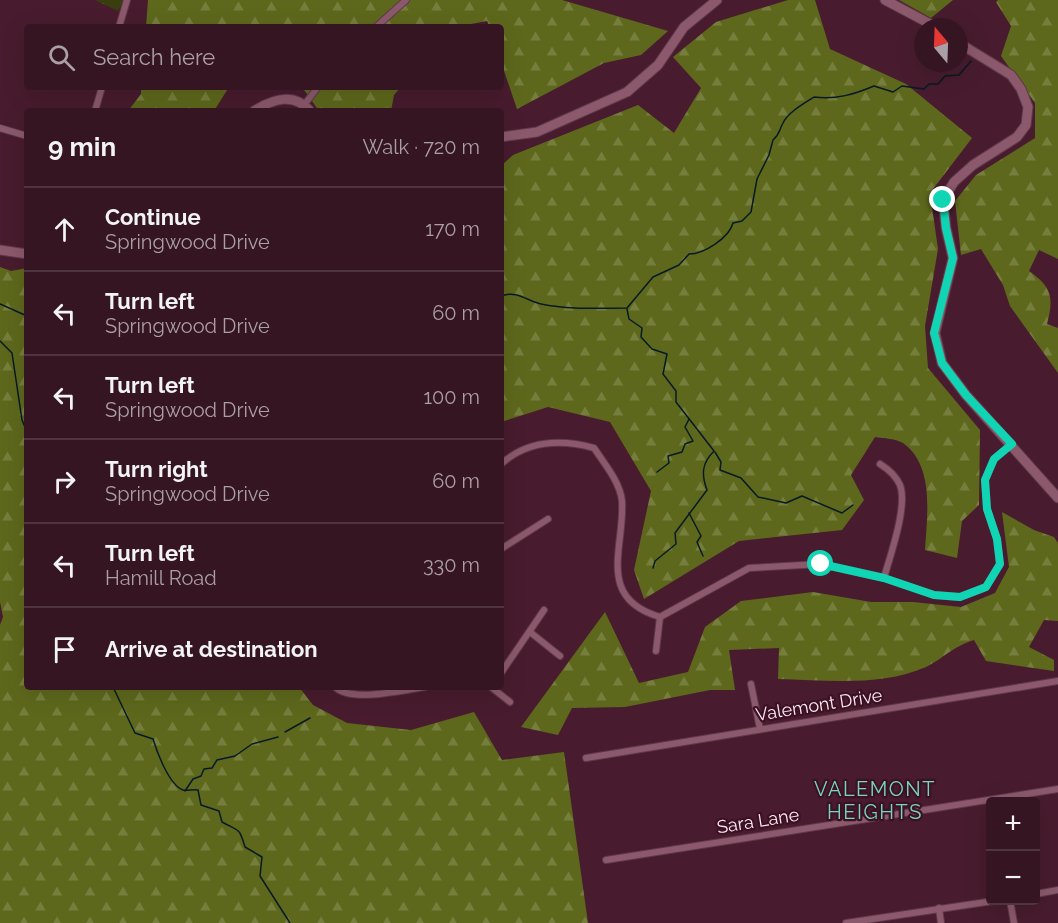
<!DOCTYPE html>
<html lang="en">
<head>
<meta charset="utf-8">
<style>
  body { margin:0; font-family:Raleway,sans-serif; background:#41222f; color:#f1f3f6 }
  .controls { position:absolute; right:18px; bottom:18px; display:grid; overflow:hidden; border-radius:6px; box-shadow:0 6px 24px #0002 }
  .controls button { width:54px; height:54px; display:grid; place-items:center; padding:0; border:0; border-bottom:2px solid #503440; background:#361522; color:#f1f3f6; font:30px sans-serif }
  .compass { position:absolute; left:914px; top:18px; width:54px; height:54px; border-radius:50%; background:#361522; box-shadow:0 6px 24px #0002; rotate:341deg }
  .stop { position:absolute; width:18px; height:18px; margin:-14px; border:4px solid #10d5b4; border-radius:50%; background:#fff }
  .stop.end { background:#10d5b4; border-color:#fff; box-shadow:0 2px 6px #0008 }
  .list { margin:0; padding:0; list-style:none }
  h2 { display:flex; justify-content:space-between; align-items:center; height:78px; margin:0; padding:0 24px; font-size:26px }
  h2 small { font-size:20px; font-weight:400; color:#aa9fa5 }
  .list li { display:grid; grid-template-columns:39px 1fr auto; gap:18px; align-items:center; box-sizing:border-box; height:84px; padding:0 24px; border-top:2px solid #503440 }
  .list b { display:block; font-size:22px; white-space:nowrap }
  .list p { margin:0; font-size:20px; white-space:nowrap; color:#aa9fa5 }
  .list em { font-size:20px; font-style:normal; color:#aa9fa5 }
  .icon { flex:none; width:33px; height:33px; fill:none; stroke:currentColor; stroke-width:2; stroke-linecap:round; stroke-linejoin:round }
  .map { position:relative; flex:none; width:1058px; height:923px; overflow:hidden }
  .search { position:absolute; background:#361522; box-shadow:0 6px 24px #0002; left:24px; top:24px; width:480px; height:66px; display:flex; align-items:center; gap:15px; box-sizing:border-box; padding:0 21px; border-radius:6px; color:#aa9fa5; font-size:22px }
  .panel { position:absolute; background:#361522; box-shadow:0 6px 24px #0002; left:24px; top:108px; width:480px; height:582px; border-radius:6px }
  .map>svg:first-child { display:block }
  .forest { fill:url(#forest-firs) }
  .cemetery { fill:url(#cemetery-stones) }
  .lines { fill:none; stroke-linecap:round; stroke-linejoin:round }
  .stream { stroke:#071a25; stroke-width:1.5 }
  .street-casing { stroke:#5e3a4a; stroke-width:8 }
  .secondary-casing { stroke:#5e3a4a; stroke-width:11 }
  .street { stroke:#8c596c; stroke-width:6 }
  .secondary { stroke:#8c596c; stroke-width:9 }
  .route { stroke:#10d5b4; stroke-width:8 }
  .labels { text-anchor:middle; stroke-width:4.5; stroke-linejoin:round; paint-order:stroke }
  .street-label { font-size:18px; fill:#fceaf0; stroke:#3d1124 }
  .neighbourhood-label { font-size:20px; letter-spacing:1.5px; fill:#74d6bf; stroke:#3d1124 }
</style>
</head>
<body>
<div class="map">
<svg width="1058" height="923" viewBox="0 0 1058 923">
  <defs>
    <pattern id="forest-firs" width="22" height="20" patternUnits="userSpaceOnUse" patternTransform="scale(1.5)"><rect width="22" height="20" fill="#5e681c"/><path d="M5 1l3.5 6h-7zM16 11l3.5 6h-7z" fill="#767e3d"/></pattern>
    <pattern id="cemetery-stones" width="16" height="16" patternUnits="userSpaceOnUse" patternTransform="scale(1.5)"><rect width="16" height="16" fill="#383e0e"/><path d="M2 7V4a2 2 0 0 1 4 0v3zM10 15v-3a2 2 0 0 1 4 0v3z" fill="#565a31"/></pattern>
  </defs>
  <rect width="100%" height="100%" fill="#481c2e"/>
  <g class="forest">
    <path d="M148,0H562L668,31L641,55L604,63L517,109L501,62V27H490L487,21L455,27H146Z"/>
    <path d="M788,0H815L830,49L906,84L972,138L930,193L938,249L925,326L928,368L980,430L979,505L962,521L957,558L925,550C927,516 935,466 903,443C897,439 883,438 875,437L851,475L864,500L842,530L739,541L644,599L634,570L651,491L610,422L548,407L501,422V166L513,155L638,105L674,133L701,88L673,57L716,22Z"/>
    <path d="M899,0H975H953L931,18Z"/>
    <path d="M998,0H1058V259L1039,250L1029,271C1052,287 1054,298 1047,324L1058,328V373L1010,306L1003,285L981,249L961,255L955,201L976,175L1035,138V103L1001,56L1011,26L996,2Z"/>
    <path d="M141,87H229L214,111H128L141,94Z"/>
    <path d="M302,87H401L394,95L391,111H319Z"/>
    <path d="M0,267L11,271L27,268V687H299L313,705L347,723L411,730L474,712L502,760L564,752L588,923H0V625L3,617L0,602Z"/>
    <path d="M1002,512L1034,530L1054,537L1058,543V621L1044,620L1029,647L1054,660V671L986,661L974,640C952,647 944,658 926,667C880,687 826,680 778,679L779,648L729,650L735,690H710L625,707L572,708L558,735L521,727L605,612L639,683L688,672L705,627L741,601L813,592L871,602H913L961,607L995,593L1009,567Z"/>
  </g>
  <path class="cemetery" d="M95,0H124L118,11Z"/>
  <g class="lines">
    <g class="stream">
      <path d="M501,296C517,290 527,301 541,304C570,310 598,308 627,308L653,277L679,265L689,254C704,254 729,238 733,223L742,221L751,212L757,179L769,155L773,140C780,134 779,130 783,123C788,112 805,103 814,97C836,100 855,94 874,86L893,92L902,86L924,89L929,84H938L945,76L959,75L971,61"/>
      <path d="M0,304L27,316"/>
      <path d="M627,309L629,319L642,328L641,337L652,349L667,354L663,374L676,391V402L714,451C702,463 701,474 707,490L675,533L676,544L655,561L653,568"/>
      <path d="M0,341L12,353L22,420L27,432"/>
      <path d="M715,452L721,462L720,470L741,478L758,497L786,503L802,496L842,513L853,505"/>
      <path d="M657,472L669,463L668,456L682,452L685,444L693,441L685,427L689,419"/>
      <path d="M689,513L701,536L697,542L703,556"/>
      <path d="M113,687L135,733L153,739C157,752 169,785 183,790C187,791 193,789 198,790L201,805L219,811L222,822C240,832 239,827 245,847L262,857L260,876L290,923"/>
      <path d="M285,732L310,718"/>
      <path d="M185,791L193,779L201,776L204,769L212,768L217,760L235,756L252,744L278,737"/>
    </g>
    <defs>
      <g id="street">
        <path d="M119,27L127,0"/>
        <path d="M376,27L406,0"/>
        <path d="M304,105L318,87"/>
        <path d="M95,111L102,87"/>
        <path d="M0,128L27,136"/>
        <path d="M501,464C528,440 561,439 594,448C604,463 620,482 622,501C625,547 595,598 660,617L749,568L821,564L884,578L934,595L960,597L986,587L1000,564L997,539L987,509L985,480L994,459L1012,444"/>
        <path d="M880,464C888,469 896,476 900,485C908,506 890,556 884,578"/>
        <path d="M501,549L548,519"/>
        <path d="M530,632L560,656"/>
        <path d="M656,651L660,617"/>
        <path d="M501,673L544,610"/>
        <path d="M751,684L760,729"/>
        <path d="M335,687C352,703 403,690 425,687"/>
        <path d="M491,687L510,702"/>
        <path d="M586,758L1058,681"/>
        <path d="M606,860L1058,789"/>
        <path d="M1036,894L1058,890"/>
        <path d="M1010,900L1014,923"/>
        <path d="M939,908L941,923"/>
        <path d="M846,923L1000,900"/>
      </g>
      <g id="secondary">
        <path d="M885,0L936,27"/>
        <path d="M959,43L1011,75L1021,89L1028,107L1026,125L1017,137L973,165L954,182L943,200L946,228L953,258L935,333L942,363L966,395L1058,498"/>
        <path d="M254,111C273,99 294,92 310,111"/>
        <path d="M501,137L537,132L627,92L658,65L684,27L717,0"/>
        <path d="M0,250L27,254"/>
      </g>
    </defs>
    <use href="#street" class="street-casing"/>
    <use href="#secondary" class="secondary-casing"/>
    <use href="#street" class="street"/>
    <use href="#secondary" class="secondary"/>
  </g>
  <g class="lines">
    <path class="route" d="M821,564L884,578L934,595L960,597L986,587L1000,564L997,539L987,509L985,480L994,459L1012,444L966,395L942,363L934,333L953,258L946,228L943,200"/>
  </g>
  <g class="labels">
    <g class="street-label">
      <text transform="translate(819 705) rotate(-9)" y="6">Valemont Drive</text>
      <text transform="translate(758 821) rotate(-9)" y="6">Sara Lane</text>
    </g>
    <g class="neighbourhood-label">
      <text x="875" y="796">VALEMONT<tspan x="875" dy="23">HEIGHTS</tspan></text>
    </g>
  </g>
</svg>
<div class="controls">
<button>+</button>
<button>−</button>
</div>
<svg class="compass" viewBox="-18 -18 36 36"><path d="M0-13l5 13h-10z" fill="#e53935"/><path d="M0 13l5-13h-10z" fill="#aa9fa5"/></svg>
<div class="stop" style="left:821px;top:564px"></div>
<div class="stop end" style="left:943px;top:200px"></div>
<div class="search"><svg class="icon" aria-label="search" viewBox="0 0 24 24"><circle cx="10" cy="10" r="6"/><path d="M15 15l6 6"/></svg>Search here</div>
<section class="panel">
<h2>9 min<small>Walk · 720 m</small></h2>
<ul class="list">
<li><svg class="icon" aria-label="ahead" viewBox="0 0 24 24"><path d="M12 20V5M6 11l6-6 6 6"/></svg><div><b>Continue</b><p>Springwood Drive</p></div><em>170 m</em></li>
<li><svg class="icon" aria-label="left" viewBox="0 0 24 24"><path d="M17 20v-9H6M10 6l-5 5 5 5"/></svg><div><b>Turn left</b><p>Springwood Drive</p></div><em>60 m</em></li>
<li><svg class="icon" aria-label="left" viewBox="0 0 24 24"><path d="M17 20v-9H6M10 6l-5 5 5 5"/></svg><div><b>Turn left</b><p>Springwood Drive</p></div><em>100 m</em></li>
<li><svg class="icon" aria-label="right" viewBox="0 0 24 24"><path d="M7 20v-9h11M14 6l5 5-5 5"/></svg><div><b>Turn right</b><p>Springwood Drive</p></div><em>60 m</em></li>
<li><svg class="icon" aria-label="left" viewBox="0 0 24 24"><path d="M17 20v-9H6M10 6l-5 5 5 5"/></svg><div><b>Turn left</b><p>Hamill Road</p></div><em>330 m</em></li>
<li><svg class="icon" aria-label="arrive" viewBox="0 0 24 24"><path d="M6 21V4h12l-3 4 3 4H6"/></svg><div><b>Arrive at destination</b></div></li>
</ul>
</section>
</div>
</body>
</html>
